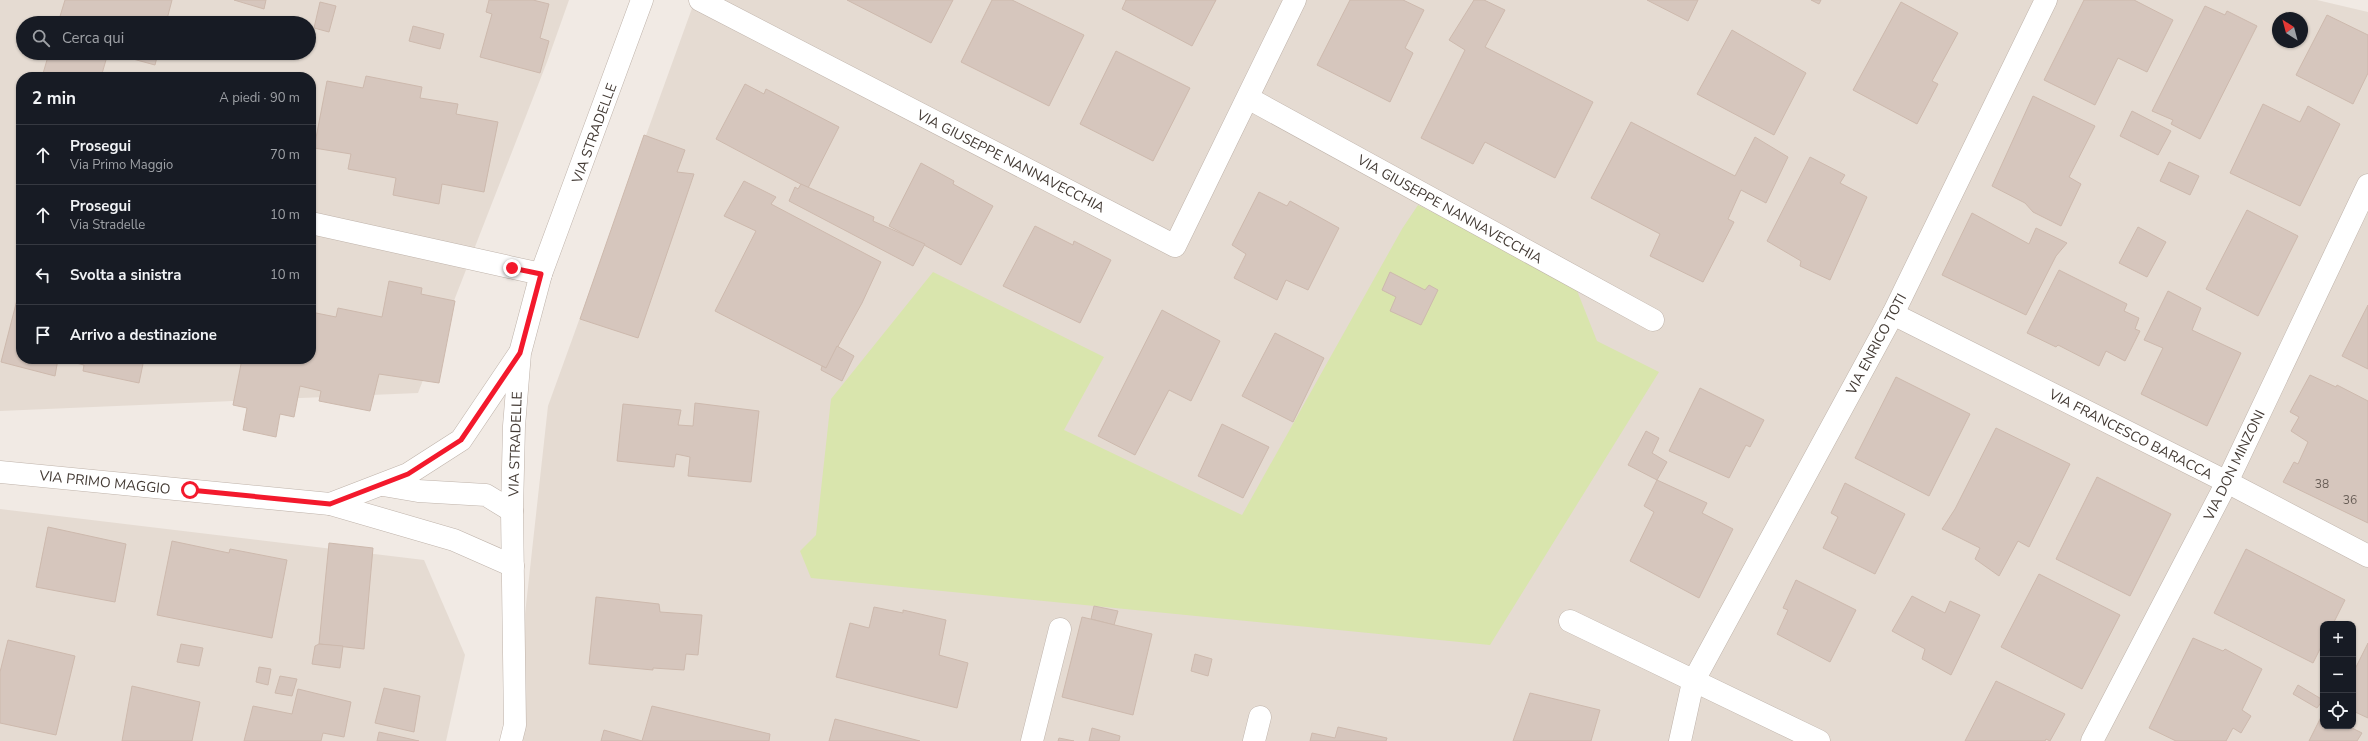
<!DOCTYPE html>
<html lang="it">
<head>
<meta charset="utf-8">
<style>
  body { margin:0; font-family:"Nunito Sans",sans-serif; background:#242831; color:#f1f3f6 }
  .controls { position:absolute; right:12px; bottom:12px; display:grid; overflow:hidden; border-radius:8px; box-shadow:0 1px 3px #0004 }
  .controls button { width:36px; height:36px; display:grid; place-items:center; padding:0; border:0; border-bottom:1px solid #363941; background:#171b24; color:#f1f3f6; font:20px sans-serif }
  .compass { position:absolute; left:2272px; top:12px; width:36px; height:36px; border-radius:50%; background:#171b24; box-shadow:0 1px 3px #0004; rotate:324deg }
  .stop { position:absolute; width:12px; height:12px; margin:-9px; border:3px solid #f3192c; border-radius:50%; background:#fff }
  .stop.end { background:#f3192c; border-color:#fff; box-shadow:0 1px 4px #0008 }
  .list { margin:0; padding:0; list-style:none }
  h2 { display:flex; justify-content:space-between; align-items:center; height:52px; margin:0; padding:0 16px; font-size:17px }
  h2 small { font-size:13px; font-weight:400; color:#9ea1a6 }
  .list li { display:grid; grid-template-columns:26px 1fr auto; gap:12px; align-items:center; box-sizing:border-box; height:60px; padding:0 16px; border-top:1px solid #363941 }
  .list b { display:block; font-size:15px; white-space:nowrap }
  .list p { margin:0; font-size:13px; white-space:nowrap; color:#9ea1a6 }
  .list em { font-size:13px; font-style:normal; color:#9ea1a6 }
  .icon { flex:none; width:22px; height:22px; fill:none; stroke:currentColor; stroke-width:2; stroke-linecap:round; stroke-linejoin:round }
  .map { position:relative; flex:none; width:2368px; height:741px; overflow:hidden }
  .search { position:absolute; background:#171b24; box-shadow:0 1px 3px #0004; left:16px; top:16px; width:300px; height:44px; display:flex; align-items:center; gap:10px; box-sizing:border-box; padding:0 14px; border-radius:22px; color:#9ea1a6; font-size:15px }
  .panel { position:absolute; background:#171b24; box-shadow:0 1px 3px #0004; left:16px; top:72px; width:300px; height:292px; border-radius:16px }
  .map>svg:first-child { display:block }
  .residential { fill:#e5dbd2; fill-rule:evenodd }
  .green { fill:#d9e5ad }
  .building { fill:#d6c6bd; stroke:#cdb9ad }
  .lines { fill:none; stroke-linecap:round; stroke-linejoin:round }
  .street-casing { stroke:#bfb3aa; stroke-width:23 }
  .street { stroke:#fff; stroke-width:22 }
  .route { stroke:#f3192c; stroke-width:5 }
  .labels { text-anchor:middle; stroke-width:3.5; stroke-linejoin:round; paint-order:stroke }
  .number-label { font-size:12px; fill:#685d56 }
  .street-label { font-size:14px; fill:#433a34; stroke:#fff }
</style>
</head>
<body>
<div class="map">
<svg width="2368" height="741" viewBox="0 0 2368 741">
  <rect width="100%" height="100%" fill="#f1eae4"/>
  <g class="residential">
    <path d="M0,0H569L547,62L418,393L0,411ZM23,23H309V53H23ZM21,77H311V359H21Z"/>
    <path d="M695,0H2317L2368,12V741H511L548,406ZM2278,18H2302V42H2278ZM2323,624H2353V726H2323Z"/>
    <path d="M0,509L424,560L465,655L446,741H0Z"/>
  </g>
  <path class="green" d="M1418,205L1574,283L1597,341L1659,372L1490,645L811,578L800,551L816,535L831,399L933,272L1104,357L1064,430L1242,515L1402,229Z"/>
  <g class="building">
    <path d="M65,0H172L166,23H58Z"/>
    <path d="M234,0H266L264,9Z"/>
    <path d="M489,0H533L549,4L540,38L549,41L540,73L480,57L492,14L486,12Z"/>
    <path d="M847,0H953L931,43Z"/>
    <path d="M992,0H1012L1084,35L1049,106L961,62Z"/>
    <path d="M1126,0H1216L1192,46L1122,9Z"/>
    <path d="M1350,0H1403L1424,10L1405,48L1413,53L1390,102L1317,65Z"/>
    <path d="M1474,0H1484L1505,10L1485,47L1593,102L1555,178L1485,142L1473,164L1421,138L1465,50L1449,40Z"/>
    <path d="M1647,0H1698L1688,21Z"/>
    <path d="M1811,0H1821L1819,4Z"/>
    <path d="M2084,0H2134L2173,20L2147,72L2118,58L2095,105L2044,80Z"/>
    <path d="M320,2L336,6L329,32L314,28Z"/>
    <path d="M1901,2L1958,33L1932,81L1938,84L1917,124L1853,90Z"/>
    <path d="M2205,6L2225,15L2227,11L2257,26L2200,139L2171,124L2173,120L2152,111Z"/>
    <path d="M2327,15L2368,35V73L2353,104L2296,75Z"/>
    <path d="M413,26L444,34L440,49L409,41Z"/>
    <path d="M1732,30L1806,73L1774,135L1697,94Z"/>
    <path d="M1116,51L1190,88L1153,161L1080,124Z"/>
    <path d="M49,53H108L101,77H42Z"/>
    <path d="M111,53H158L155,65Z"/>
    <path d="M366,76L422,87L420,98L458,104L456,114L498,122L484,192L442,184L439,204L393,195L396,178L348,169L351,154L314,148L327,81L363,88Z"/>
    <path d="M745,84L764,94L766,89L839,127L808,188L716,139Z"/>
    <path d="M2033,96L2095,126L2069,177L2081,184L2061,226L2033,212L2025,203L1992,186Z"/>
    <path d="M2263,104L2300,122L2308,106L2340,124L2300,206L2230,173Z"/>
    <path d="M2132,111L2171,131L2158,155L2120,136Z"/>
    <path d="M1631,122L1735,176L1755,137L1788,157L1766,203L1741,190L1728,219L1734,222L1703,282L1650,256L1660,234L1591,198Z"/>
    <path d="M644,135L685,150L677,172L694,174L638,338L580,319Z"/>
    <path d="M1810,157L1845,175L1840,183L1867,197L1830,280L1800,266L1801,261L1767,241Z"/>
    <path d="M2169,162L2199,176L2190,195L2160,181Z"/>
    <path d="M921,163L954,181L953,184L993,206L961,265L889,226Z"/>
    <path d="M744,181L776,197L771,204L881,262L862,303L826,368L715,311L756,231L724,216Z"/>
    <path d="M801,184L874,217L873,221L925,244L913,266L789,201L795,187L798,189Z"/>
    <path d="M1259,192L1287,206L1290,201L1339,228L1308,290L1286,280L1277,300L1234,278L1246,254L1232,245Z"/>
    <path d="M2247,210L2298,236L2258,316L2206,289Z"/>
    <path d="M1972,213L2029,244L2036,228L2067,243L2056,256L2026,315L1942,275Z"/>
    <path d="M1035,226L1073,245L1074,241L1111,260L1080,323L1003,286Z"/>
    <path d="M2138,227L2166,242L2147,277L2119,263Z"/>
    <path d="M2059,270L2127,304L2124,311L2139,318L2135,329L2140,331L2125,361L2106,351L2099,366L2058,345L2056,347L2027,333Z"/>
    <path d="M1390,272L1425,290L1429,285L1438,290L1421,325L1390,311L1396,297L1382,290Z"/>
    <path d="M389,281L422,288L421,294L455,301L439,383L379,374L370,411L319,401L321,391L300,386L294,417L280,414L276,437L243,430L247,408L233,405L242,359H311V312L336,317L338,308L382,317Z"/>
    <path d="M2168,291L2201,308L2192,330L2241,353L2207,426L2141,394L2163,348L2144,340Z"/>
    <path d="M18,296L21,297V359H58L55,376L1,362Z"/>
    <path d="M2368,305V369L2342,356Z"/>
    <path d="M1162,310L1220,341L1191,401L1169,390L1135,455L1098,436Z"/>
    <path d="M1275,333L1324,358L1293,422L1242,396Z"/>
    <path d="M837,346L854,356L842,381L821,370L822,366L826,368Z"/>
    <path d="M60,359H144L139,383L83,371L84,365Z"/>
    <path d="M2310,375L2336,387L2337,385L2368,401V523L2283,482L2294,462L2298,464L2308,442L2291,431L2299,417L2290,412Z"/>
    <path d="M1896,377L1970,414L1929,496L1855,458Z"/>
    <path d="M1700,388L1764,420L1750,447L1746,445L1729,478L1669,451Z"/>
    <path d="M695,403L759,411L751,482L688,476L690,457L676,454L674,467L617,461L623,404L681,410L678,425L693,426Z"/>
    <path d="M1222,424L1269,447L1243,498L1198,476Z"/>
    <path d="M1996,428L2070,464L2029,547L2018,541L1999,576L1975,559L1980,548L1942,529L1955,509Z"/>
    <path d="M1646,431L1659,438L1652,453L1667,462L1657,480L1628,465Z"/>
    <path d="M2097,477L2171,514L2130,596L2056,559Z"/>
    <path d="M1657,480L1707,503L1702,513L1733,529L1699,598L1630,561L1654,512L1644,506Z"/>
    <path d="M1845,483L1905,514L1875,574L1823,548L1838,517L1831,513Z"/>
    <path d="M48,527L126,544L115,602L36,587Z"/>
    <path d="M172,541L229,553L230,549L287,560L272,638L157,615Z"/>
    <path d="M329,543L373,548L364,649L319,644Z"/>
    <path d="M2246,549L2345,600L2333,624H2323V643L2313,663L2214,613Z"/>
    <path d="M2039,574L2120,615L2082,689L2001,647Z"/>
    <path d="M1796,580L1856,610L1830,662L1777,634L1788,610L1783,608Z"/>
    <path d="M1912,596L1945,613L1950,601L1980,615L1951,675L1922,659L1925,649L1892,631Z"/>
    <path d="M596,597L659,604L660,612L702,615L698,655L686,654L684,670L653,668V670L589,664Z"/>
    <path d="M1094,606L1118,611L1114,625L1091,619Z"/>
    <path d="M874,607L903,613V610L946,620L939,655L968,663L957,708L836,677L850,623L869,628Z"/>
    <path d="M1082,617L1152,634L1133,715L1062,697Z"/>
    <path d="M2193,638L2223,651L2225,649L2262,669L2242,710L2251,716L2241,733L2233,728L2226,741H2176L2149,728Z"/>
    <path d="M8,640L75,656L56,735L0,723V672Z"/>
    <path d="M2368,643V718L2353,711V673Z"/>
    <path d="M181,644L203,648L199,666L177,662Z"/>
    <path d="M319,644L343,646L340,668L312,664L315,646Z"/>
    <path d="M1195,654L1212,659L1208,676L1191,671Z"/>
    <path d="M259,667L271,669L268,685L256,682Z"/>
    <path d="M280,676L297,679L292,696L275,693Z"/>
    <path d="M1996,681L2065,714L2050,741L2046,739L2045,741H1965Z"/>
    <path d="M2298,685L2323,700L2317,708L2293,694Z"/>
    <path d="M132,686L200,702L192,741H122Z"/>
    <path d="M384,688L420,696L414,732L375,723Z"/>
    <path d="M298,689L351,702L344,737L323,733L321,741H244L253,706L292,714Z"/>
    <path d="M1530,693L1600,710L1591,741H1513Z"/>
    <path d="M652,706L770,734L769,741H601L604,730L642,741Z"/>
    <path d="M2323,713V726H2348L2362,733L2357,741H2309Z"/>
    <path d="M835,719L920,741H829Z"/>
    <path d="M1338,727L1387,738L1386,741H1310L1312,733L1335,738Z"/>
    <path d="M1092,728L1120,736L1119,741H1089Z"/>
    <path d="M379,732L419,741H377Z"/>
    <path d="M1059,738L1074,741H1058Z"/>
  </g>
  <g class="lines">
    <defs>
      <g id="street">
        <path d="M700,0L1175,246L1295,0"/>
        <path d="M1248,98L1653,320"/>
        <path d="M311,223L541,274"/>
        <path d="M1893,314L2227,482L2368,556"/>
        <path d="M0,472L330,504L454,540L513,566"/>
        <path d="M383,485L418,491L486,495L512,511"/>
        <path d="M330,504L408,474L461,440L519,354"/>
        <path d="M1570,621L1819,741"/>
        <path d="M511,741L515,725L512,511L514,426L520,353L541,274L642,0"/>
        <path d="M1032,741L1060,629"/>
        <path d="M1254,741L1260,717"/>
        <path d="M1680,741L1693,682L1893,314L2046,0"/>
        <path d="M2092,741L2227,482L2368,185"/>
      </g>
    </defs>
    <use href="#street" class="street-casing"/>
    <use href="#street" class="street"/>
  </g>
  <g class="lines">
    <path class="route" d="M190,490L330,504L408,474L461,440L520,353L541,274L512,268"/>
  </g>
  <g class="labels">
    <g class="number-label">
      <text x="2322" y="488">38</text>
      <text x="2350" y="504">36</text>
    </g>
    <g class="street-label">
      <text transform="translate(594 133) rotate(-70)" y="5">VIA STRADELLE</text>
      <text transform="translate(1011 161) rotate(27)" y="5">VIA GIUSEPPE NANNAVECCHIA</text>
      <text transform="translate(1450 209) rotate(29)" y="5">VIA GIUSEPPE NANNAVECCHIA</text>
      <text transform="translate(1876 344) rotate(-62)" y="5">VIA ENRICO TOTI</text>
      <text transform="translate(2131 434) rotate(27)" y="5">VIA FRANCESCO BARACCA</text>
      <text transform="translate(515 444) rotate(-88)" y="5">VIA STRADELLE</text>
      <text transform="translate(2234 465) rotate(-64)" y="5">VIA DON MINZONI</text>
      <text transform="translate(105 482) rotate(6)" y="5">VIA PRIMO MAGGIO</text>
    </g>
  </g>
</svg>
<div class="controls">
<button>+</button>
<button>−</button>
<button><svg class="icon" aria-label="locate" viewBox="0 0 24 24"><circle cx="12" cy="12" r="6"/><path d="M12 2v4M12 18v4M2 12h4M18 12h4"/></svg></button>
</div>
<svg class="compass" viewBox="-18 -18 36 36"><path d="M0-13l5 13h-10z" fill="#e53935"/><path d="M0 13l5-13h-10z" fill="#9ea1a6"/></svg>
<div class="stop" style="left:190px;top:490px"></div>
<div class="stop end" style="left:512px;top:268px"></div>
<div class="search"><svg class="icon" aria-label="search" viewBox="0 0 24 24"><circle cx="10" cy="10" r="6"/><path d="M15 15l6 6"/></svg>Cerca qui</div>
<section class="panel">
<h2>2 min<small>A piedi · 90 m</small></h2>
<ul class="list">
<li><svg class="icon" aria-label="ahead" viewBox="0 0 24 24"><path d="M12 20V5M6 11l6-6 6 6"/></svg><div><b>Prosegui</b><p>Via Primo Maggio</p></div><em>70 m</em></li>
<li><svg class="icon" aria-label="ahead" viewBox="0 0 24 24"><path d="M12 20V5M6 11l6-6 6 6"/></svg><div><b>Prosegui</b><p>Via Stradelle</p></div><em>10 m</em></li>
<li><svg class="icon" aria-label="left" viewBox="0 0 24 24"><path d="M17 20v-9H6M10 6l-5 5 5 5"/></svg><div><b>Svolta a sinistra</b></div><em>10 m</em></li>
<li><svg class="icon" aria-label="arrive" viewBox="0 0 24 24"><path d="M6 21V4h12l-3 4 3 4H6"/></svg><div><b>Arrivo a destinazione</b></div></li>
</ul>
</section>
</div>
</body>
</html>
